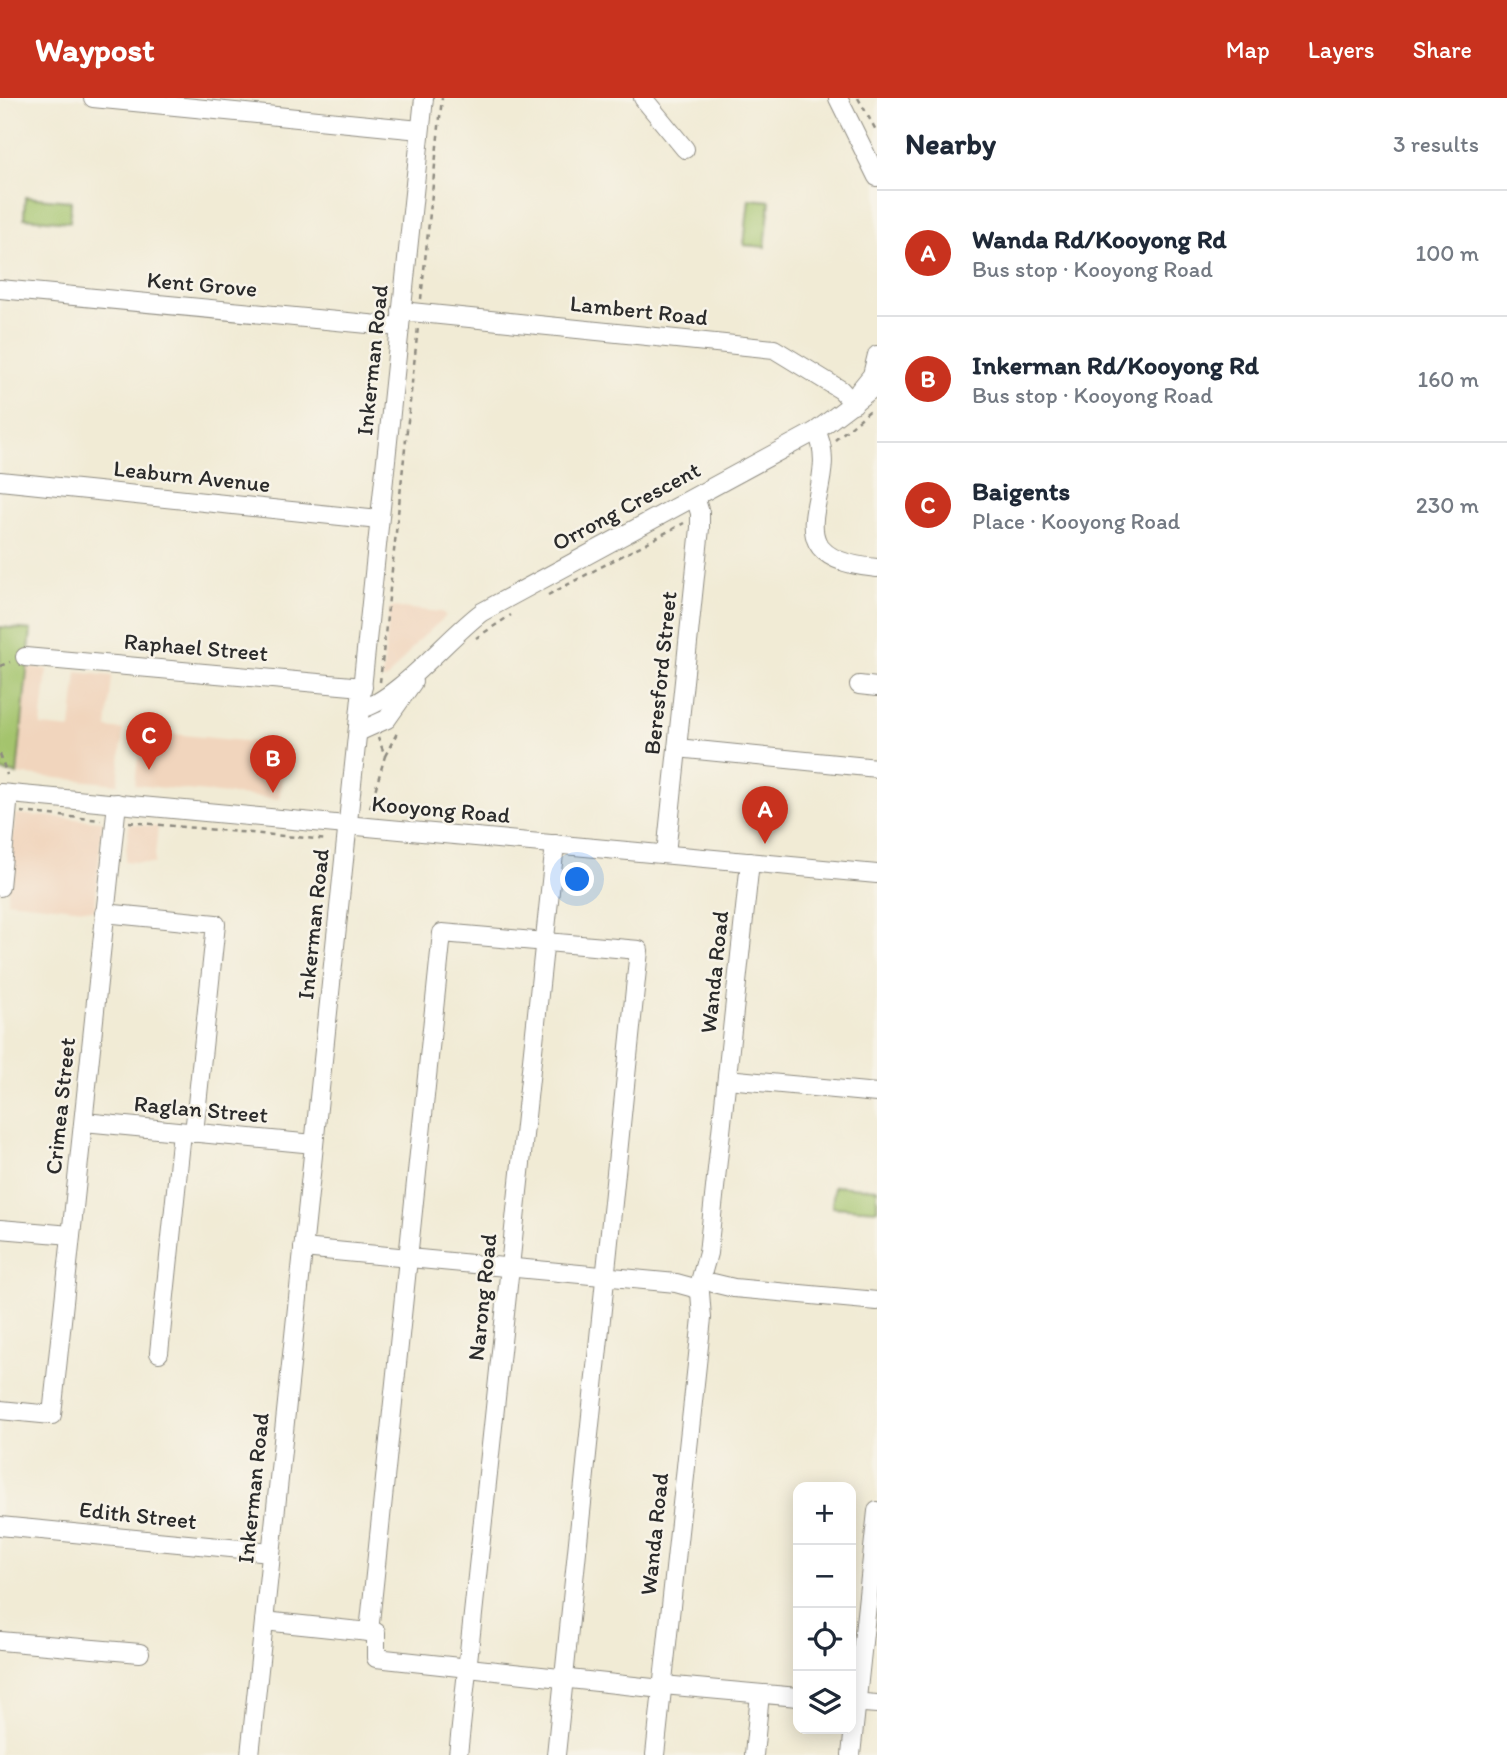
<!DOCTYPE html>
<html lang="en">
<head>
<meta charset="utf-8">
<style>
  body { margin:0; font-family:Itim,sans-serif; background:#f6f6f7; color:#1f2937 }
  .controls { position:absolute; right:21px; bottom:21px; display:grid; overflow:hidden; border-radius:14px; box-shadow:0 4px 18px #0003 }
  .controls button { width:63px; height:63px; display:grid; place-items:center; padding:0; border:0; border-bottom:2px solid #e0e1e3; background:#fff; color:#1f2937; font:35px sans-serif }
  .you { position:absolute; left:578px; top:782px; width:24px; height:24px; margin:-18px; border:5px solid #fff; border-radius:50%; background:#1a73e8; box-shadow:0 0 0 10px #1a73e833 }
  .badge { display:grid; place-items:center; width:46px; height:46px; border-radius:50%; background:#c8321e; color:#fff; font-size:23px; font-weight:700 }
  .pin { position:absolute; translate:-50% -58px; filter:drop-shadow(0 2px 4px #0008) }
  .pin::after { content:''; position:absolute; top:37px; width:24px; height:21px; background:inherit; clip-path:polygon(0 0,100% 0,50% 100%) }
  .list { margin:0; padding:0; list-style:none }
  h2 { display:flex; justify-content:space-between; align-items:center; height:91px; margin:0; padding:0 28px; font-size:30px }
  h2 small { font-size:23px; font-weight:400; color:#747a83 }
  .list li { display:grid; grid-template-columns:46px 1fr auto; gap:21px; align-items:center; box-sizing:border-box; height:126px; padding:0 28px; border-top:2px solid #e0e1e3 }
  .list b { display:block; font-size:26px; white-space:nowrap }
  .list p { margin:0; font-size:23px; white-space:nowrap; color:#747a83 }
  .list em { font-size:23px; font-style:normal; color:#747a83 }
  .icon { flex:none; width:38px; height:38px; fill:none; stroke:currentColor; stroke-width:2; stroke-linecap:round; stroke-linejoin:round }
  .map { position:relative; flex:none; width:877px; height:1657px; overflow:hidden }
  header { display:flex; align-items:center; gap:42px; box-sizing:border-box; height:98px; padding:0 35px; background:#c8321e; color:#fff }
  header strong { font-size:33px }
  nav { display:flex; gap:38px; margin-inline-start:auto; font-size:24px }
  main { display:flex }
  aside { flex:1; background:#fff }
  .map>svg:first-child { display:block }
  .built { fill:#f1d5bd }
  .green { fill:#a4c46d; stroke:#68784c; stroke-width:2 }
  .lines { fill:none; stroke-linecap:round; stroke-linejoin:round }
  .minor-casing { stroke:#8e8b80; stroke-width:20 }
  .path { stroke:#8e8b80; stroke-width:2.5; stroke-dasharray:5 5; stroke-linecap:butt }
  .minor { stroke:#fff; stroke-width:18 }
  .labels { text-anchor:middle; stroke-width:5; stroke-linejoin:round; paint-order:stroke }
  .street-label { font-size:23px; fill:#2b2b2b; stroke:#f7f3e8 }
</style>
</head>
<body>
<header>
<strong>Waypost</strong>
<nav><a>Map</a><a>Layers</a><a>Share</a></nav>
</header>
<main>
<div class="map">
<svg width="877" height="1657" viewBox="0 0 877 1657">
  <rect width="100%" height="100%" fill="#f7f3e8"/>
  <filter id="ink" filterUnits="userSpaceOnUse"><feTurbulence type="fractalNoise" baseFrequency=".0143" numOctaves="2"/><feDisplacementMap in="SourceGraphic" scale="14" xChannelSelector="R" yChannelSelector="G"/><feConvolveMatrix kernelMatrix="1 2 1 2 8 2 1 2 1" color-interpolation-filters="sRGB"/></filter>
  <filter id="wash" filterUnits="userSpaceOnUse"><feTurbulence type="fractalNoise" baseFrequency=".00686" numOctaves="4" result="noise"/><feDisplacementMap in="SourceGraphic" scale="28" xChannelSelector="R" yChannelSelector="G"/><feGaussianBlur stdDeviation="1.57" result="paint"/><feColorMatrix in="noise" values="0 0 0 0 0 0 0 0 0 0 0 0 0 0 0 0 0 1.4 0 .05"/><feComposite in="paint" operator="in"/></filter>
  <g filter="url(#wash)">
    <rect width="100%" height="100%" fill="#f1ebd5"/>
    <g class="built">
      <path d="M390,509L442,514L446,518L417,544L386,582L382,581Z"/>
      <path d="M27,569L47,571L41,628L71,631L77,574L112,578L107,630L123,632L118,686L17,676Z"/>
      <path d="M141,633L286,647L279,701L135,687Z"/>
      <path d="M15,716L102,723L95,812L7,803Z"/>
      <path d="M129,726L158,729L154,766L125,763Z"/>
    </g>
    <g class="green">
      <path d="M25,99L71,103L70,124L24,120Z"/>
      <path d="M749,101L770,103L765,149L744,147Z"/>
      <path d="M0,529L31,532L17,676L0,673Z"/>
      <path d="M834,1088L877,1091V1112L832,1109Z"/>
    </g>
  </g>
  <g filter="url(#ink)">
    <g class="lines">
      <defs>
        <g id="minor">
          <path d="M93,0L420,32"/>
          <path d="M643,0L685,51"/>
          <path d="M838,0L877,79"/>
          <path d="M0,191L400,229"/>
          <path d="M401,213L774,251L841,292L854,306"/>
          <path d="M859,293L872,277L877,257"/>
          <path d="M816,333C846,388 761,460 877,470"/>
          <path d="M0,383L379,422"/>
          <path d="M25,559L363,589"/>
          <path d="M859,587L877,589"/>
          <path d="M361,611C397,603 449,538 482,514L816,333L877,287"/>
          <path d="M358,634L387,621L413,584"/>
          <path d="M677,650L877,670"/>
          <path d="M0,695L877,776"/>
          <path d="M666,756L700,430V415L695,399"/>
          <path d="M0,789L9,696"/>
          <path d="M104,815L216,826L194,1035"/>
          <path d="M727,981L877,995"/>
          <path d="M84,1024L314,1046"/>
          <path d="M0,1131L71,1137"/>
          <path d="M303,1150L676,1185L698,1191"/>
          <path d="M701,1180L708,1155L750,764"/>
          <path d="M713,1185L734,1190L877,1203"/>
          <path d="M159,1255L182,1034"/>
          <path d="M0,1312L52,1317L117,705"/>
          <path d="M0,1428L271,1454"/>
          <path d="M264,1523L369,1534L442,835L639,852L556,1657"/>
          <path d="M369,1534H376V1560L662,1591"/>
          <path d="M0,1543L140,1555"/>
          <path d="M663,1587L798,1599"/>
          <path d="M851,1604L877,1606"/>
          <path d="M250,1657L424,0"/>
          <path d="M458,1657L555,746"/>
          <path d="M655,1657L702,1220L700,1194"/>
          <path d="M754,1657L760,1596"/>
          <path d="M851,1657L877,1413"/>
        </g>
      </defs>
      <use href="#minor" class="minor-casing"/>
      <g class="path">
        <path d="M858,0L877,34"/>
        <path d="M421,201L442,0"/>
        <path d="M835,342L873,310"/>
        <path d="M548,497L684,425"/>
        <path d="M476,540L511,517"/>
        <path d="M0,568L10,564"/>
        <path d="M380,584L418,229"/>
        <path d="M0,656L7,677"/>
        <path d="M385,658L398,633"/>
        <path d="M370,710L385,658L378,639"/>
        <path d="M21,714L101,722"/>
        <path d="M129,724L328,742"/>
      </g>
      <use href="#minor" class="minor"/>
    </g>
  </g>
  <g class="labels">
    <g class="street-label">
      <text transform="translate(202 186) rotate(5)" y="8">Kent Grove</text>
      <text transform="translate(639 212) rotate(6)" y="8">Lambert Road</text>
      <text transform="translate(372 262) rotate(-84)" y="8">Inkerman Road</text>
      <text transform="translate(192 378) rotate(6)" y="8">Leaburn Avenue</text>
      <text transform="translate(626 408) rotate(-28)" y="8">Orrong Crescent</text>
      <text transform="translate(196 549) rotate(5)" y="8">Raphael Street</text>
      <text transform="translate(660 575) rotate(-84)" y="8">Beresford Street</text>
      <text transform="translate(441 711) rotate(5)" y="8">Kooyong Road</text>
      <text transform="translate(313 826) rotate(-84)" y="8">Inkerman Road</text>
      <text transform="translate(714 874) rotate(-84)" y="8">Wanda Road</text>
      <text transform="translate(60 1008) rotate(-84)" y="8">Crimea Street</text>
      <text transform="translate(201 1011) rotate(5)" y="8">Raglan Street</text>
      <text transform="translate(482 1199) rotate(-84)" y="8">Narong Road</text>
      <text transform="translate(253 1390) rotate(-84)" y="8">Inkerman Road</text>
      <text transform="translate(138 1417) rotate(6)" y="8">Edith Street</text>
      <text transform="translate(654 1436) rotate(-84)" y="8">Wanda Road</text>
    </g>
  </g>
</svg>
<div class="controls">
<button>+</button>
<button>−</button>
<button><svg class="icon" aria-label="locate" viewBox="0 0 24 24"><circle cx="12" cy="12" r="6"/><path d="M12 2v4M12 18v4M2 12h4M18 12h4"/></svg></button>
<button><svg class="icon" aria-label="layers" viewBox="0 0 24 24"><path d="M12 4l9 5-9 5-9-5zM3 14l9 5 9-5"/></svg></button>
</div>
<div class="you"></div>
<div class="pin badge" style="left:765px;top:746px">A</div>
<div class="pin badge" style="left:273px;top:695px">B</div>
<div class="pin badge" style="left:149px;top:672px">C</div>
</div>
<aside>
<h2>Nearby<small>3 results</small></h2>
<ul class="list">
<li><span class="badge">A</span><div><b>Wanda Rd/Kooyong Rd</b><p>Bus stop · Kooyong Road</p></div><em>100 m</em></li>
<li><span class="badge">B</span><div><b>Inkerman Rd/Kooyong Rd</b><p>Bus stop · Kooyong Road</p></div><em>160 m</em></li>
<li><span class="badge">C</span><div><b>Baigents</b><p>Place · Kooyong Road</p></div><em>230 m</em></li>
</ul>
</aside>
</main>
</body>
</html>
